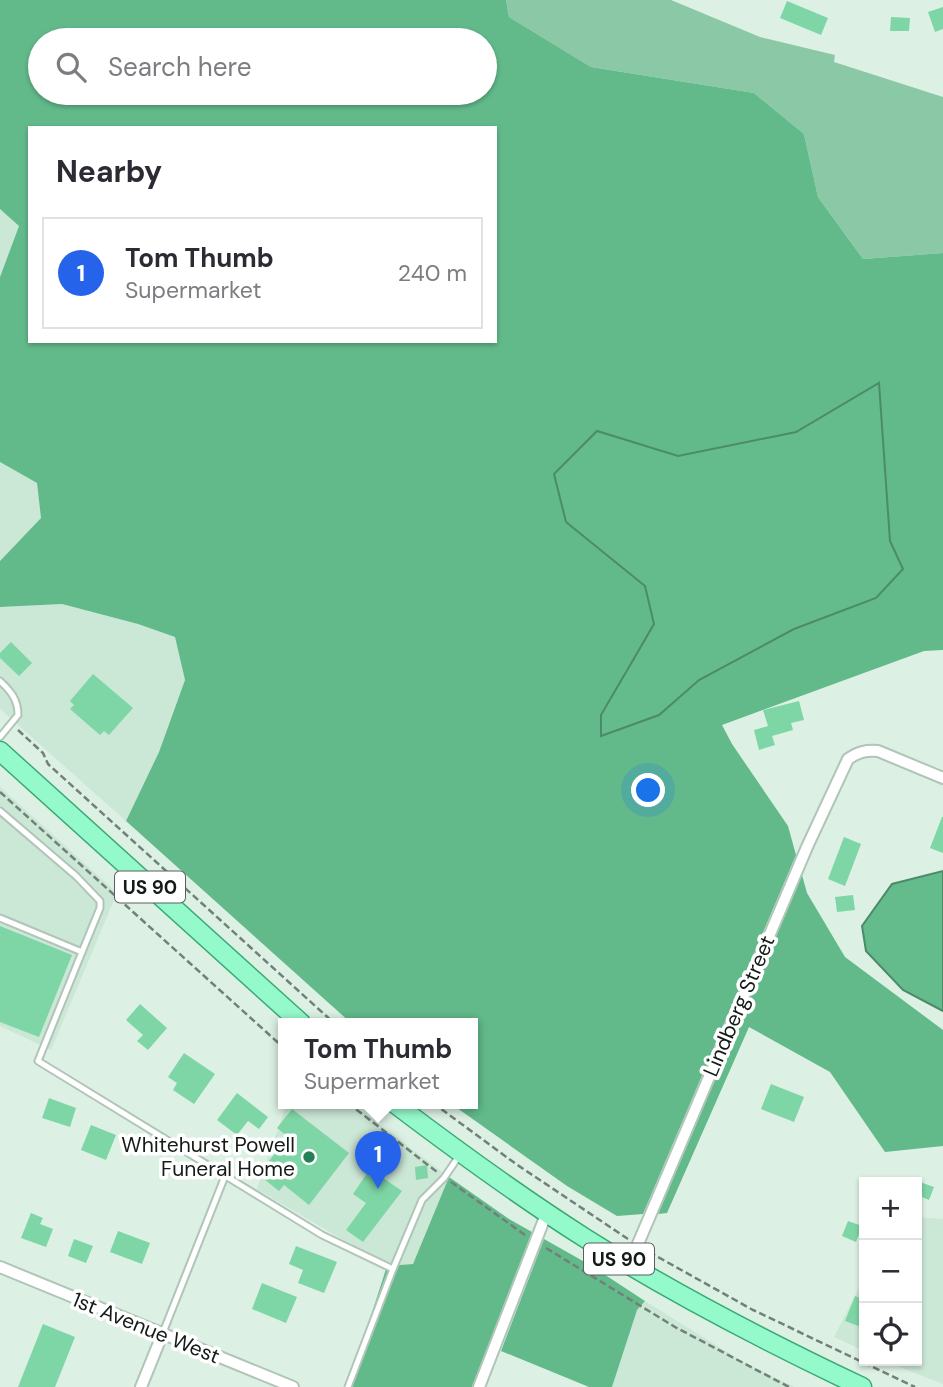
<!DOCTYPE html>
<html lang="en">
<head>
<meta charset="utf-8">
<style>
  body { margin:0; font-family:"DM Sans",sans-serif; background:#f2f2f3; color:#2b2b33 }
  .controls { position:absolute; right:21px; bottom:21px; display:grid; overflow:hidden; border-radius:0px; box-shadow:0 2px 5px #0004 }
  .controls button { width:63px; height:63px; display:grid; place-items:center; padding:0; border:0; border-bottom:2px solid #e1e1e2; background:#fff; color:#2b2b33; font:35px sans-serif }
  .you { position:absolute; left:649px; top:791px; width:24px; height:24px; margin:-18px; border:5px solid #fff; border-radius:50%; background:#1a73e8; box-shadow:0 0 0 10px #1a73e833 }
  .badge { display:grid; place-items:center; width:46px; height:46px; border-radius:50%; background:#2563eb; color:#fff; font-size:23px; font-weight:700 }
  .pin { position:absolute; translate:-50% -58px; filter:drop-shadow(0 2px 4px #0008) }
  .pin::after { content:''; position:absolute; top:37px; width:24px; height:21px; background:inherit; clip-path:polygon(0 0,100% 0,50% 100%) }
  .popup { position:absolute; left:278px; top:1018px; width:200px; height:91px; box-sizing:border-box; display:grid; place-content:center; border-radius:0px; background:#fff; filter:drop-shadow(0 2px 5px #0005); font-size:23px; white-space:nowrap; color:#7c7c81 }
  .popup b { font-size:26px; color:#2b2b33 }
  .popup::after { content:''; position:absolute; left:50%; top:100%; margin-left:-14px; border:14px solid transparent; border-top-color:#fff }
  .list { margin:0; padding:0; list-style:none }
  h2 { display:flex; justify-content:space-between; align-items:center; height:91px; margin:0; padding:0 28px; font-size:30px }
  h2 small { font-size:23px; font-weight:400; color:#7c7c81 }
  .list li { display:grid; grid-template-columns:46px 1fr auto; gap:21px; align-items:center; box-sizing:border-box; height:112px; margin:0 14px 14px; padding:0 14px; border:2px solid #e1e1e2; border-radius:0px }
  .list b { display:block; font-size:26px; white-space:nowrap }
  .list p { margin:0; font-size:23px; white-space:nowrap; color:#7c7c81 }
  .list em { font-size:23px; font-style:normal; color:#7c7c81 }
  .icon { flex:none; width:38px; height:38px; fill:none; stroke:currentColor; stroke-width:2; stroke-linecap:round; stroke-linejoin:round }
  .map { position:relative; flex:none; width:943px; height:1387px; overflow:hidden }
  .search { position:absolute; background:#fff; box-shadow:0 2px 5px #0004; left:28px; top:28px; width:469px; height:77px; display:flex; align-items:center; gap:18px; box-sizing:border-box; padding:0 24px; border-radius:38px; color:#7c7c81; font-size:26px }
  .panel { position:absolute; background:#fff; box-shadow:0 2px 5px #0004; left:28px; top:126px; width:469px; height:217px; border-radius:0px }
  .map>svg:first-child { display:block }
  .built { fill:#cbe7d6 }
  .green { fill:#8bc8a5 }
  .forest { fill:#62ba8b; fill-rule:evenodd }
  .water { fill:#64bb8c; stroke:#4c8b69; stroke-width:2 }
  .building { fill:#7ed6a6 }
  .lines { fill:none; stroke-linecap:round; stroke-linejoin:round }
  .service-casing { stroke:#b0c5b8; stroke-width:9 }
  .minor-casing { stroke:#b0c5b8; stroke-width:14 }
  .primary-casing { stroke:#3aaa75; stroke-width:21 }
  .path { stroke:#738078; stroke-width:2.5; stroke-dasharray:7 3.5; stroke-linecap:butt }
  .service { stroke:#fff; stroke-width:5 }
  .minor { stroke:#fff; stroke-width:10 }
  .primary { stroke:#95facb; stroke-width:18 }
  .poi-dot { fill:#268056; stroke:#fff; stroke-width:2.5 }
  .labels { text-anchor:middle; stroke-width:7; stroke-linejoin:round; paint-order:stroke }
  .shield { fill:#fff; stroke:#5a5f5d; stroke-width:2 }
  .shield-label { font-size:19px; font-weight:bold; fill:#141b17 }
  .street-label { font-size:21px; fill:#141b17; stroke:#fff }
  .poi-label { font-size:21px; fill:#141b17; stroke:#fff; text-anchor:end }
</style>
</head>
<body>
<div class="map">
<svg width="943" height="1387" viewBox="0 0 943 1387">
  <rect width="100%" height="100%" fill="#dcf1e4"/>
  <g class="built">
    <path d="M0,209L19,225L0,277Z"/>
    <path d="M0,462L37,483L41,518L0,561Z"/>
    <path d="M62,604L138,624L175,637L185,680L159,752L126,821L0,709V607Z"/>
    <path d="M0,787L117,893L51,1050L0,1026Z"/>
    <path d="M287,1103H351L449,1177L413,1264L387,1266L257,1189Z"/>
    <path d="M917,1217L943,1219V1384L884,1361H917Z"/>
    <path d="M864,1278V1351L834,1337Z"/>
    <path d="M645,1301L743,1362L795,1387H612L637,1309Z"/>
  </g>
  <path class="green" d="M506,0H671L760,37L835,55L834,62L943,97V253L863,259L818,197L804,134L754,93L591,67L509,17Z"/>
  <g class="forest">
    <path d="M0,0H506L509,17L591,67L754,93L804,134L818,197L863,259L943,253V650L924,651L722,725L732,744L788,826L796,855L643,1214L617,1216L567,1186L450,1103H472V1023H351L126,821L159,752L185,680L175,637L138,624L62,604L0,607V561L41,518L37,483L0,462V277L19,226L0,209ZM40,40H485V93H40ZM30,128H495V341H30ZM879,383L890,541L903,569L876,598L794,629L699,680L659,715L624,674L654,624L645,586L566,522L597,431L678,456L796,432Z"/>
    <path d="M802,875L807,893L845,957L943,1030V1146L885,1152L830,1072L749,1027L667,1213L658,1214Z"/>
    <path d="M449,1177L509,1219L532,1232L472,1387H348L387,1266L413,1264Z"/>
    <path d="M544,1239L590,1265L645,1301L637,1310L612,1387H589L501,1351Z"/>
  </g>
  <g class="water">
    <path d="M879,383L890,541L903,569L876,598L794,629L699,680L659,715L601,736V715L654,624L645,586L566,522L554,474L597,431L678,456L796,432Z"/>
    <path d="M943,871V1011L903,990L866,951L862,926L892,884Z"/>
  </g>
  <g class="building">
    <path d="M787,1L828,18L821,35L780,18Z"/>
    <path d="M943,7V29L935,32L928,12Z"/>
    <path d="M891,17L910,18L909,31H890Z"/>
    <path d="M11,642L32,663L19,676L0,658V653Z"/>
    <path d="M93,674L133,708L109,735L104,731L100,735L70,709L74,705L70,701Z"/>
    <path d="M799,701L804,720L791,723L793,730L772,736L775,745L759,750L754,730L768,726L763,710Z"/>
    <path d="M942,817H943V853L930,848Z"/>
    <path d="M844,837L861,844L845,886L828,879Z"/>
    <path d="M853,895L855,910L837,912L835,897Z"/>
    <path d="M0,926L72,955L39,1037L0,1022Z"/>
    <path d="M140,1004L167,1028L148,1050L137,1041L143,1035L126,1020Z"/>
    <path d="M184,1053L215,1074L194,1104L173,1090L177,1083L168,1077Z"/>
    <path d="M771,1084L804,1097L794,1122L761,1109Z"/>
    <path d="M237,1093L268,1117L259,1129L248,1121L237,1135L217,1120Z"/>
    <path d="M49,1098L76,1108L70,1127L42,1118Z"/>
    <path d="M292,1109L349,1153L309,1205L284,1185L279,1191L264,1179L274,1165L269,1161L288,1137L277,1128Z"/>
    <path d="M91,1125L116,1135L106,1160L81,1150Z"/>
    <path d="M427,1165L428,1178L416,1180L415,1167Z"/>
    <path d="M370,1169L402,1191L363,1242L346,1230L366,1203L353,1194Z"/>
    <path d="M917,1181L934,1187L929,1200L917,1195Z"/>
    <path d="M31,1213L43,1218L40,1224L53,1229L46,1247L21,1238Z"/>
    <path d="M848,1221L862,1226L856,1242L842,1236Z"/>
    <path d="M118,1231L150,1243L142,1264L110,1252Z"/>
    <path d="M74,1239L93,1246L86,1263L68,1256Z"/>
    <path d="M296,1246L337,1262L324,1293L298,1283L303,1270L289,1264Z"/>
    <path d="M262,1283L297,1297L286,1323L252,1309Z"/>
    <path d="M855,1296L864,1300V1328L845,1321Z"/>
    <path d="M43,1324L75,1337L55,1387H18Z"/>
  </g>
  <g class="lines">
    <defs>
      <g id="service">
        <path d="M0,681C11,691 18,700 18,715L0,737"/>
        <path d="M0,811L76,876L100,901V908L82,952"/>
        <path d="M0,918L82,952L38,1061L322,1235L393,1269"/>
        <path d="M162,1335L225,1176"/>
        <path d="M348,1387L393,1269L422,1200L444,1178L459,1156"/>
      </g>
      <g id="minor">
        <path d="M629,1265L807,847L848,759C858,752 866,750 878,751L943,778"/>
        <path d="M0,1267L293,1387"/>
        <path d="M141,1387L162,1335"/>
        <path d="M479,1387L547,1212"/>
      </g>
      <g id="primary">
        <path d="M0,751L301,1023"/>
        <path d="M394,1103C456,1150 519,1196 585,1238C674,1294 767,1342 862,1387"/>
      </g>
    </defs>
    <use href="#service" class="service-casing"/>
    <use href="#minor" class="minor-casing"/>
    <use href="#primary" class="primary-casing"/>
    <g class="path">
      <path d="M18,730L43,753L48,764L334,1023"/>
      <path d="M0,792L284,1048"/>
      <path d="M348,1103L437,1172"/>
      <path d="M433,1103L516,1164L628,1239"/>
      <path d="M451,1182L525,1235"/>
      <path d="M546,1248L675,1327L789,1387"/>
      <path d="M649,1252L753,1310L915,1387"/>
    </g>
    <use href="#service" class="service"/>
    <use href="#minor" class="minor"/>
    <use href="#primary" class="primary"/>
  </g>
  <circle class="poi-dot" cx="309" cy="1157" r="7"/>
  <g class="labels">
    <g class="shield">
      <rect x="115" y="871.5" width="70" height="31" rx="5"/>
      <rect x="584" y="1243.5" width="70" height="31" rx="5"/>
    </g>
    <g class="shield-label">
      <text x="150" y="894">US 90</text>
      <text x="619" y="1266">US 90</text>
    </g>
    <g class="street-label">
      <text transform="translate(739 1006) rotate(-67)" y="7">Lindberg Street</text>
      <text transform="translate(146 1328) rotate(22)" y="7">1st Avenue West</text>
    </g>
    <g class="poi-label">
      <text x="295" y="1152">Whitehurst Powell<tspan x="295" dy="24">Funeral Home</tspan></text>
    </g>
  </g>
</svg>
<div class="controls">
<button>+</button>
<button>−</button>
<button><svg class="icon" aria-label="locate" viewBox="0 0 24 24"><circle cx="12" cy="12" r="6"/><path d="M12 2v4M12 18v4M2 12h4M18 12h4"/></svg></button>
</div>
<div class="you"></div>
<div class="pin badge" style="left:378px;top:1189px">1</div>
<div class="popup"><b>Tom Thumb</b>Supermarket</div>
<div class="search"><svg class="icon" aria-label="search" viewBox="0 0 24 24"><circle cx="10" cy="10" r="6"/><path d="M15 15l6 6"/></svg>Search here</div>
<section class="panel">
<h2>Nearby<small></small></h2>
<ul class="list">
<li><span class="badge">1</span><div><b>Tom Thumb</b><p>Supermarket</p></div><em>240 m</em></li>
</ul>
</section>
</div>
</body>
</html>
